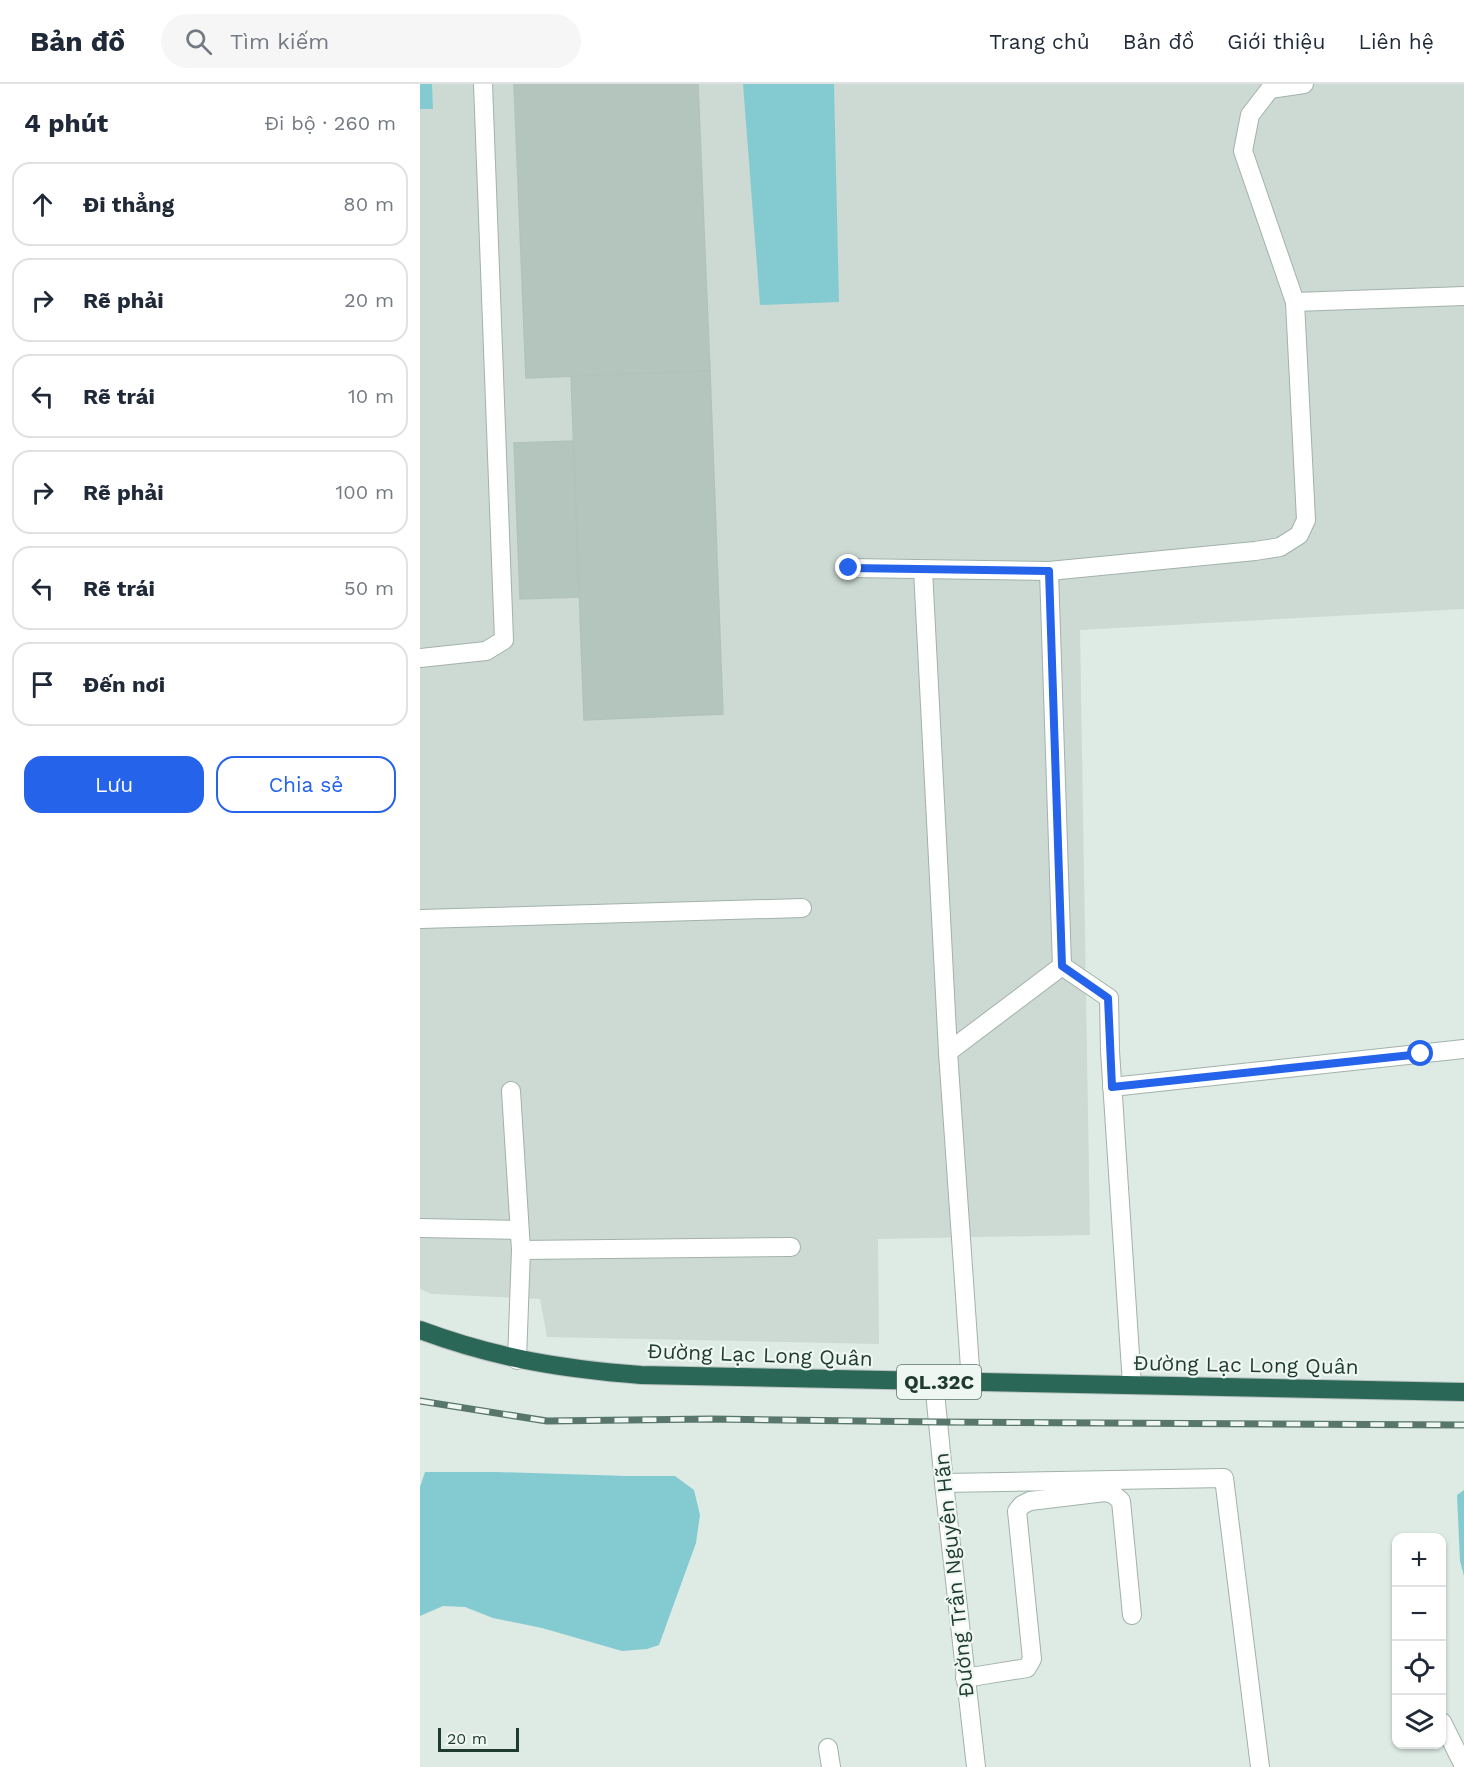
<!DOCTYPE html>
<html lang="vi">
<head>
<meta charset="utf-8">
<style>
  body { margin:0; font-family:"Work Sans",sans-serif; background:#f6f6f7; color:#1f2937 }
  .controls { position:absolute; right:18px; bottom:18px; display:grid; overflow:hidden; border-radius:12px; box-shadow:0 2px 4px #0004 }
  .controls button { width:54px; height:54px; display:grid; place-items:center; padding:0; border:0; border-bottom:2px solid #e0e1e3; background:#fff; color:#1f2937; font:30px sans-serif }
  .scale { position:absolute; left:18px; bottom:15px; width:81px; box-sizing:border-box; padding-left:6px; border:3px solid #1f3a31; border-top:0; font-size:16px; line-height:21px; white-space:nowrap; color:#1f3a31; -webkit-text-stroke:4px #eff7f2; paint-order:stroke }
  .stop { position:absolute; width:18px; height:18px; margin:-14px; border:4px solid #2563eb; border-radius:50%; background:#fff }
  .stop.end { background:#2563eb; border-color:#fff; box-shadow:0 2px 6px #0008 }
  .list { margin:0; padding:0; list-style:none }
  h2 { display:flex; justify-content:space-between; align-items:center; height:78px; margin:0; padding:0 24px; font-size:26px }
  h2 small { font-size:20px; font-weight:400; color:#747a83 }
  .list li { display:grid; grid-template-columns:39px 1fr auto; gap:18px; align-items:center; box-sizing:border-box; height:84px; margin:0 12px 12px; padding:0 12px; border:2px solid #e0e1e3; border-radius:18px }
  .list b { display:block; font-size:22px; white-space:nowrap }
  .list em { font-size:20px; font-style:normal; color:#747a83 }
  .actions { display:flex; gap:12px; padding:18px 24px }
  .actions a { flex:1; padding:14px 0; border:2px solid #2563eb; border-radius:18px; text-align:center; font-size:21px; color:#2563eb }
  .actions .main { background:#2563eb; color:#fff }
  .icon { flex:none; width:33px; height:33px; fill:none; stroke:currentColor; stroke-width:2; stroke-linecap:round; stroke-linejoin:round }
  .map { position:relative; flex:none; width:1044px; height:1683px; overflow:hidden }
  header { display:flex; align-items:center; gap:36px; box-sizing:border-box; height:84px; padding:0 30px; background:#fff; border-bottom:2px solid #e0e1e3 }
  header strong { font-size:28px }
  nav { display:flex; gap:33px; margin-inline-start:auto; font-size:21px }
  .search { width:420px; height:54px; background:#f6f6f7; display:flex; align-items:center; gap:15px; box-sizing:border-box; padding:0 21px; border-radius:33px; color:#747a83; font-size:22px }
  main { display:flex }
  aside { flex:1; background:#fff }
  .map>svg:first-child { display:block }
  .built { fill:#cddad3 }
  .water { fill:#84cbd1 }
  .building { fill:#b4c5bd; stroke:#b1c4bb; stroke-width:1.5 }
  .lines { fill:none; stroke-linecap:round; stroke-linejoin:round }
  .minor-casing { stroke:#a1b2ab; stroke-width:20 }
  .highway-casing { stroke:#bcc4c1; stroke-width:20 }
  .minor { stroke:#fff; stroke-width:18 }
  .highway { stroke:#2b6756; stroke-width:18 }
  .rail-casing { stroke:#59766c; stroke-width:7 }
  .rail { stroke:#eff7f2; stroke-width:4.5; stroke-dasharray:14; stroke-linecap:butt }
  .route { stroke:#2563eb; stroke-width:8 }
  .labels { text-anchor:middle; stroke-width:4.5; stroke-linejoin:round; paint-order:stroke }
  .shield { fill:#eff7f2; stroke:#5d736b; stroke-width:1.5 }
  .shield-label { font-size:20px; font-weight:bold; fill:#1f3a31 }
  .street-label { font-size:21px; fill:#1f3a31; stroke:#eff7f2 }
</style>
</head>
<body>
<header>
<strong>Bản đồ</strong>
<div class="search"><svg class="icon" aria-label="search" viewBox="0 0 24 24"><circle cx="10" cy="10" r="6"/><path d="M15 15l6 6"/></svg>Tìm kiếm</div>
<nav><a>Trang chủ</a><a>Bản đồ</a><a>Giới thiệu</a><a>Liên hệ</a></nav>
</header>
<main>
<aside>
<h2>4 phút<small>Đi bộ · 260 m</small></h2>
<ul class="list">
<li><svg class="icon" aria-label="ahead" viewBox="0 0 24 24"><path d="M12 20V5M6 11l6-6 6 6"/></svg><div><b>Đi thẳng</b></div><em>80 m</em></li>
<li><svg class="icon" aria-label="right" viewBox="0 0 24 24"><path d="M7 20v-9h11M14 6l5 5-5 5"/></svg><div><b>Rẽ phải</b></div><em>20 m</em></li>
<li><svg class="icon" aria-label="left" viewBox="0 0 24 24"><path d="M17 20v-9H6M10 6l-5 5 5 5"/></svg><div><b>Rẽ trái</b></div><em>10 m</em></li>
<li><svg class="icon" aria-label="right" viewBox="0 0 24 24"><path d="M7 20v-9h11M14 6l5 5-5 5"/></svg><div><b>Rẽ phải</b></div><em>100 m</em></li>
<li><svg class="icon" aria-label="left" viewBox="0 0 24 24"><path d="M17 20v-9H6M10 6l-5 5 5 5"/></svg><div><b>Rẽ trái</b></div><em>50 m</em></li>
<li><svg class="icon" aria-label="arrive" viewBox="0 0 24 24"><path d="M6 21V4h12l-3 4 3 4H6"/></svg><div><b>Đến nơi</b></div></li>
</ul>
<div class="actions"><a class="main">Lưu</a><a>Chia sẻ</a></div>
</aside>
<div class="map">
<svg width="1044" height="1683" viewBox="0 0 1044 1683">
  <rect width="100%" height="100%" fill="#deeae4"/>
  <path class="built" d="M0,0H1044V525L660,546L670,1151L458,1155L459,1260L127,1253L120,1215L12,1210L0,1205Z"/>
  <g class="water">
    <path d="M0,0H12L13,25H0Z"/>
    <path d="M323,0H414L419,218L340,221Z"/>
    <path d="M5,1388H77L207,1392H255L274,1406L280,1431L276,1459L239,1561L227,1565L202,1567L122,1544L73,1534L45,1523L23,1522L0,1532V1403Z"/>
    <path d="M1044,1406V1492L1040,1477L1037,1411Z"/>
  </g>
  <g class="building">
    <path d="M94,0H278L290,287L106,294Z"/>
    <path d="M290,287L303,630L164,636L151,292Z"/>
    <path d="M153,357L159,513L100,515L94,359Z"/>
  </g>
  <g class="lines">
    <defs>
      <g id="minor">
        <path d="M875,218L1044,212"/>
        <path d="M429,484L629,487L835,467L860,463L879,451L886,436L875,218L823,67L830,31L850,5L884,0"/>
        <path d="M503,486L528,968L551,1298"/>
        <path d="M0,574L66,567L84,556L63,0"/>
        <path d="M0,835L382,824"/>
        <path d="M642,882L689,914L690,967L712,1301"/>
        <path d="M528,968L642,882L629,487"/>
        <path d="M692,1003L1044,965"/>
        <path d="M91,1007L101,1166L97,1276"/>
        <path d="M0,1144L99,1146"/>
        <path d="M101,1166L371,1163"/>
        <path d="M514,1298L524,1399L556,1683"/>
        <path d="M524,1399L804,1394L840,1683"/>
        <path d="M545,1594L607,1584L612,1575L597,1427L602,1421L610,1417L685,1408L693,1410L701,1417L712,1531"/>
        <path d="M1022,1638L1044,1682"/>
        <path d="M408,1664L411,1683"/>
      </g>
      <path id="highway" d="M0,1246C75,1274 142,1285 221,1291L1044,1308"/>
    </defs>
    <use href="#minor" class="minor-casing"/>
    <use href="#highway" class="highway-casing"/>
    <use href="#minor" class="minor"/>
    <use href="#highway" class="highway"/>
    <defs>
      <path id="rail" d="M0,1317L127,1337L291,1335L518,1338L1044,1341"/>
    </defs>
    <use href="#rail" class="rail-casing"/>
    <use href="#rail" class="rail"/>
  </g>
  <g class="lines">
    <path class="route" d="M429,484L629,487L642,882L688,914L692,1003L1001,970"/>
  </g>
  <g class="labels">
    <rect class="shield" x="477" y="1281" width="84" height="34" rx="4.5"/>
    <g class="shield-label">
      <text x="519" y="1305">QL.32C</text>
    </g>
    <g class="street-label">
      <text transform="translate(340 1271) rotate(2)" y="7">Đường Lạc Long Quân</text>
      <text transform="translate(826 1281) rotate(1)" y="7">Đường Lạc Long Quân</text>
      <text transform="translate(534 1491) rotate(-96)" y="7">Đường Trần Nguyên Hãn</text>
    </g>
  </g>
</svg>
<div class="controls">
<button>+</button>
<button>−</button>
<button><svg class="icon" aria-label="locate" viewBox="0 0 24 24"><circle cx="12" cy="12" r="6"/><path d="M12 2v4M12 18v4M2 12h4M18 12h4"/></svg></button>
<button><svg class="icon" aria-label="layers" viewBox="0 0 24 24"><path d="M12 4l9 5-9 5-9-5zM3 14l9 5 9-5"/></svg></button>
</div>
<div class="scale">20 m</div>
<div class="stop" style="left:1001px;top:970px"></div>
<div class="stop end" style="left:429px;top:484px"></div>
</div>
</main>
</body>
</html>
